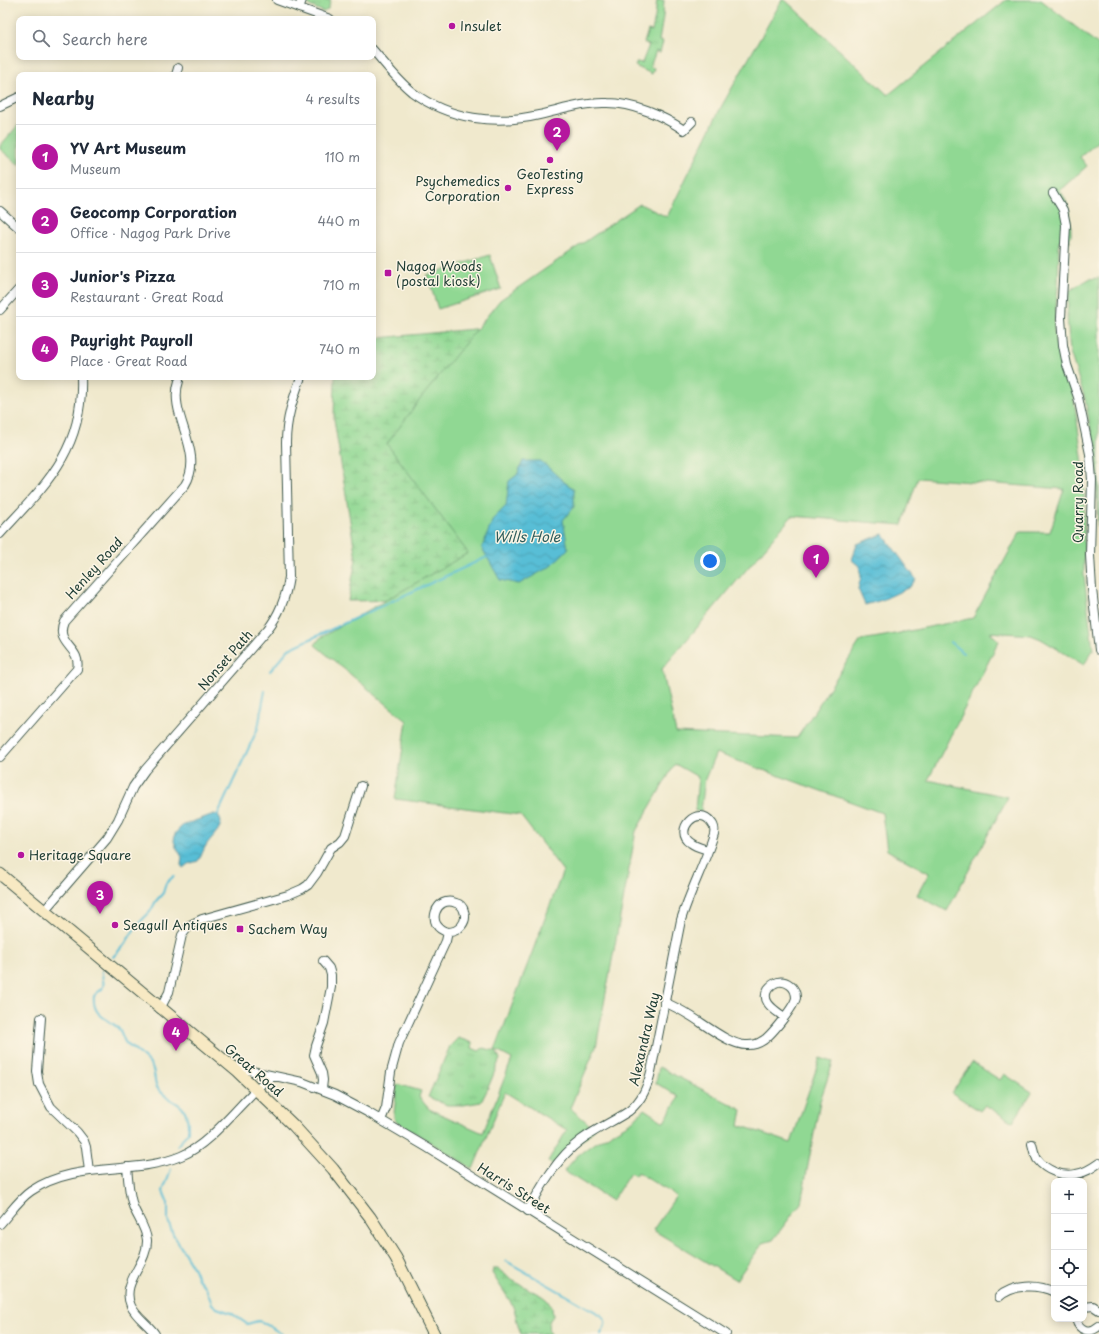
<!DOCTYPE html>
<html lang="en">
<head>
<meta charset="utf-8">
<style>
  body { margin:0; font-family:"Playpen Sans",sans-serif; background:#f6f6f7; color:#1f2937 }
  .controls { position:absolute; right:12px; bottom:12px; display:grid; overflow:hidden; border-radius:8px; box-shadow:0 2px 10px #0003 }
  .controls button { width:36px; height:36px; display:grid; place-items:center; padding:0; border:0; border-bottom:1px solid #e0e1e3; background:#fff; color:#1f2937; font:20px sans-serif }
  .you { position:absolute; left:710px; top:561px; width:14px; height:14px; margin:-10px; border:3px solid #fff; border-radius:50%; background:#1a73e8; box-shadow:0 0 0 6px #1a73e833 }
  .badge { display:grid; place-items:center; width:26px; height:26px; border-radius:50%; background:#b5179e; color:#fff; font-size:13px; font-weight:700 }
  .pin { position:absolute; translate:-50% -33px; filter:drop-shadow(0 1px 2px #0008) }
  .pin::after { content:''; position:absolute; top:21px; width:14px; height:12px; background:inherit; clip-path:polygon(0 0,100% 0,50% 100%) }
  .list { margin:0; padding:0; list-style:none }
  h2 { display:flex; justify-content:space-between; align-items:center; height:52px; margin:0; padding:0 16px; font-size:17px }
  h2 small { font-size:13px; font-weight:400; color:#747a83 }
  .list li { display:grid; grid-template-columns:26px 1fr auto; gap:12px; align-items:center; box-sizing:border-box; height:64px; padding:0 16px; border-top:1px solid #e0e1e3 }
  .list b { display:block; font-size:15px; white-space:nowrap }
  .list p { margin:0; font-size:13px; white-space:nowrap; color:#747a83 }
  .list em { font-size:13px; font-style:normal; color:#747a83 }
  .icon { flex:none; width:22px; height:22px; fill:none; stroke:currentColor; stroke-width:2; stroke-linecap:round; stroke-linejoin:round }
  .map { position:relative; flex:none; width:1099px; height:1334px; overflow:hidden }
  .search { position:absolute; background:#fff; box-shadow:0 2px 10px #0003; left:16px; top:16px; width:360px; height:44px; display:flex; align-items:center; gap:10px; box-sizing:border-box; padding:0 14px; border-radius:8px; color:#747a83; font-size:15px }
  .panel { position:absolute; background:#fff; box-shadow:0 2px 10px #0003; left:16px; top:72px; width:360px; height:308px; border-radius:8px }
  .map>svg:first-child { display:block }
  .grass { fill:url(#grass-tufts); stroke:#588a64 }
  .wetland { fill:url(#wetland-marsh); stroke:#588a64 }
  .park { fill:#90d893; stroke:#588a64; fill-rule:evenodd }
  .water { fill:url(#water-waves); stroke:#3c7e85 }
  .lines { fill:none; stroke-linecap:round; stroke-linejoin:round }
  .stream { stroke:#59bed6; stroke-width:2 }
  .street-casing { stroke:#3e574b; stroke-width:10 }
  .secondary-casing { stroke:#3e574b; stroke-width:13 }
  .street { stroke:#fff; stroke-width:8 }
  .secondary { stroke:#f7e9c3; stroke-width:11 }
  .poi-dot { fill:#b5179e; stroke:#fcf5e5; stroke-width:1.5 }
  .labels { text-anchor:middle; stroke-width:3; stroke-linejoin:round; paint-order:stroke }
  .poi-label { font-size:13px; fill:#1f3d34; stroke:#fcf5e5; text-anchor:start }
  .street-label { font-size:13px; fill:#1f3d34; stroke:#fcf5e5 }
  .water-label { font-size:14px; font-style:italic; fill:#2e5d5c; stroke:#fcf5e5 }
</style>
</head>
<body>
<div class="map">
<svg width="1099" height="1334" viewBox="0 0 1099 1334">
  <defs>
    <pattern id="grass-tufts" width="24" height="20" patternUnits="userSpaceOnUse"><rect width="24" height="20" fill="#90d893"/><path d="M3 7l-1-3M5 7V3M7 7l1-3M15 17l-1-3M17 17v-4M19 17l1-3" fill="none" stroke="#7cba7f"/></pattern>
    <pattern id="wetland-marsh" width="20" height="14" patternUnits="userSpaceOnUse"><rect width="20" height="14" fill="#90d893"/><path d="M1 5h8M5 5V1M11 12h8M15 12V8" fill="none" stroke="#7cba7f"/></pattern>
    <pattern id="water-waves" width="16" height="10" patternUnits="userSpaceOnUse"><rect width="16" height="10" fill="#59bed6"/><path d="M0 5q4-4 8 0t8 0" fill="none" stroke="#499cae"/></pattern>
  </defs>
  <rect width="100%" height="100%" fill="#fcf5e5"/>
  <filter id="ink" filterUnits="userSpaceOnUse"><feTurbulence type="fractalNoise" baseFrequency=".025" numOctaves="2"/><feDisplacementMap in="SourceGraphic" scale="8" xChannelSelector="R" yChannelSelector="G"/><feConvolveMatrix kernelMatrix="1 2 1 2 8 2 1 2 1" color-interpolation-filters="sRGB"/></filter>
  <filter id="wash" filterUnits="userSpaceOnUse"><feTurbulence type="fractalNoise" baseFrequency=".012" numOctaves="4" result="noise"/><feDisplacementMap in="SourceGraphic" scale="16" xChannelSelector="R" yChannelSelector="G"/><feGaussianBlur stdDeviation="0.9" result="paint"/><feColorMatrix in="noise" values="0 0 0 0 0 0 0 0 0 0 0 0 0 0 0 0 0 1.4 0 .05"/><feComposite in="paint" operator="in"/></filter>
  <g filter="url(#wash)">
    <rect width="100%" height="100%" fill="#f0e9cd"/>
    <g class="grass">
      <path d="M307,0H331L328,9L324,12L310,6Z"/>
      <path d="M657,0H664L663,17L659,41L663,42L660,53L656,51L650,67L654,68L652,74L635,66L637,62L642,63L649,45L644,43L648,30L652,31L655,17Z"/>
      <path d="M458,1038L473,1043L472,1048L479,1051L483,1048L496,1051L500,1059C493,1074 489,1088 481,1102L463,1105H447L428,1097L450,1046Z"/>
    </g>
    <g class="wetland">
      <path d="M484,328L642,434L414,600L348,601L356,559L334,419L335,377H373V339L379,338Z"/>
      <path d="M493,1269H498L512,1280L542,1296L547,1300L552,1308L553,1316C548,1322 547,1326 550,1334H521C517,1326 517,1318 514,1309C509,1297 500,1287 494,1276L492,1273Z"/>
    </g>
    <g class="park">
      <path d="M782,0H785L888,95L1006,0H1041L1099,45V141L1080,157L1087,166L1060,190C1070,205 1071,219 1071,236L1069,239L1071,241H1059L1058,286L1054,328L1055,341L1073,392L1084,471V575L1093,650L1084,665L1041,639L1031,635L990,632L999,641L928,780L1008,797L947,911L917,895L929,873L887,850L882,813L716,753L705,779L701,811H695L698,777L675,764L636,831L596,1047L570,1108L595,1129L553,1165L548,1161L567,1130L505,1092L473,1169L396,1121L394,1118V1114L397,1084L421,1091L419,1097L429,1109L483,1133L512,1059L495,1050L563,871L520,815L395,799L407,721L315,645L320,638L468,553L387,444L421,398L500,300L640,204L667,217L720,109ZM918,478L1064,489L1050,532H1020L973,618L885,636L861,640L797,738L676,733L662,669L792,516L902,525Z"/>
      <path d="M19,124V165L0,149V146Z"/>
      <path d="M490,255L501,289L438,309L427,275Z"/>
      <path d="M1099,278V530H1098L1096,457L1085,399L1070,352L1067,316L1069,291L1089,279Z"/>
      <path d="M820,1058L833,1062L820,1101L801,1203L773,1240L763,1243L736,1280L653,1230L676,1196L637,1172L635,1176L630,1173L612,1201L564,1171L577,1156L593,1144L633,1121L644,1109L664,1122L679,1097L656,1083L659,1067L742,1110L739,1125L791,1143Z"/>
      <path d="M972,1062L1000,1080L1004,1074L1032,1092L1013,1122L985,1105L980,1111L952,1093Z"/>
    </g>
    <g class="water">
      <path d="M523,461H541L563,481L574,489V507L563,520L568,549L551,566L519,584L500,580L482,548L493,519L506,506L509,481L517,475Z"/>
      <path d="M883,534L916,579L910,587L882,600L865,605L858,589L861,577L859,566L852,560L857,544Z"/>
      <path d="M214,814L218,815C227,825 213,835 207,844C203,849 202,856 198,861L188,864L183,868L181,865L182,857L176,847L174,841L175,834L179,829L183,825Z"/>
    </g>
    <g class="lines">
      <g class="stream">
        <path d="M950,642L963,653"/>
        <path d="M270,671L289,649L487,557"/>
        <path d="M217,816L258,728L265,691"/>
        <path d="M113,957L125,944L137,925L150,912L156,901L163,893L166,883L174,876"/>
        <path d="M102,971C101,977 106,983 102,989C100,991 96,993 94,996C92,1016 107,1018 118,1028C122,1032 122,1037 125,1042C133,1051 146,1057 152,1067C156,1075 153,1084 159,1090C175,1108 189,1099 188,1132L177,1146"/>
        <path d="M171,1169L163,1191L168,1203V1221L173,1234L194,1269L198,1279L206,1288L212,1304L217,1308L231,1313L247,1324L258,1321L262,1322L282,1334"/>
        <path d="M506,1261L601,1315C608,1321 605,1327 601,1334"/>
      </g>
    </g>
  </g>
  <g filter="url(#ink)">
    <g class="lines">
      <defs>
        <g id="street">
          <path d="M277,0L330,19"/>
          <path d="M299,8L302,0"/>
          <path d="M373,50C386,65 397,80 412,92C450,120 495,125 539,115C562,110 584,102 608,103C633,103 663,116 684,130L692,122"/>
          <path d="M176,75L178,68"/>
          <path d="M0,106L19,97"/>
          <path d="M1053,193L1063,210L1066,225L1061,318L1063,345L1067,365L1078,397L1090,454L1092,480L1090,555L1092,589L1099,650"/>
          <path d="M0,211L19,228"/>
          <path d="M0,310L19,289"/>
          <path d="M0,534C45,485 84,450 81,377"/>
          <path d="M0,757L77,669C82,647 54,645 64,621L185,485C206,451 167,415 179,381"/>
          <path d="M44,911L107,838L118,820L133,787L145,770L267,630C280,614 286,597 289,577L286,443C286,419 293,399 301,377"/>
          <path d="M664,1002C673,1006 681,1010 689,1015C703,1023 732,1047 748,1045C752,1045 758,1044 762,1041C770,1037 794,1007 796,998C796,993 794,988 790,985C786,982 782,981 778,982C774,983 771,985 768,989C760,1002 775,1010 784,1017"/>
          <path d="M160,1009L169,992L182,935L190,925L202,919L288,895L302,889L308,885L317,873L331,848L340,842L345,836L361,786"/>
          <path d="M41,1018L37,1071L39,1084L51,1107L77,1132L84,1141L86,1147L89,1171"/>
          <path d="M234,1067L302,1082L335,1095L367,1112L428,1148L726,1334"/>
          <path d="M322,1089L323,1080L322,1073L314,1055L316,1046L324,1023L331,987V975L329,968L323,961"/>
          <path d="M381,1120L386,1108L391,1072L399,1043L446,941L448,932C459,932 468,922 464,911C463,907 460,904 456,903C436,894 424,927 448,932"/>
          <path d="M1032,1144C1033,1149 1035,1155 1037,1159C1046,1171 1063,1177 1076,1174C1085,1173 1092,1168 1099,1163"/>
          <path d="M127,1167C128,1180 129,1194 133,1206C137,1217 146,1228 147,1240C148,1264 120,1282 131,1306C136,1317 148,1324 155,1334"/>
          <path d="M528,1211C542,1185 557,1158 581,1140C596,1129 614,1121 629,1111C642,1100 647,1088 651,1072L681,920C690,891 704,865 713,837C715,832 715,826 711,822C698,804 672,831 691,843C696,847 702,848 708,850"/>
          <path d="M0,1224C10,1213 19,1199 31,1191C76,1160 133,1176 181,1156C211,1144 240,1103 265,1081L272,1077H277"/>
          <path d="M999,1297C1013,1284 1038,1284 1054,1292"/>
          <path d="M1084,1307L1093,1306L1099,1310"/>
          <path d="M1076,1319C1079,1331 1090,1334 1099,1326"/>
        </g>
        <path id="secondary" d="M0,874L238,1072L293,1125L333,1169L370,1217L396,1258L434,1334"/>
      </defs>
      <use href="#street" class="street-casing"/>
      <use href="#secondary" class="secondary-casing"/>
      <use href="#street" class="street"/>
      <use href="#secondary" class="secondary"/>
    </g>
  </g>
  <g class="poi-dot">
    <circle cx="452" cy="26" r="4"/>
    <circle cx="550" cy="160" r="4"/>
    <circle cx="508" cy="188" r="4"/>
    <rect x="384" y="269" width="8" height="8" rx="2"/>
    <circle cx="21" cy="855" r="4"/>
    <circle cx="115" cy="925" r="4"/>
    <rect x="236" y="925" width="8" height="8" rx="2"/>
  </g>
  <g class="labels">
    <g class="poi-label">
      <text x="460" y="31">Insulet</text>
      <text x="550" y="179" text-anchor="middle">GeoTesting<tspan x="550" dy="15">Express</tspan></text>
      <text x="500" y="186" text-anchor="end">Psychemedics<tspan x="500" dy="15">Corporation</tspan></text>
      <text x="396" y="271">Nagog Woods<tspan x="396" dy="15">(postal kiosk)</tspan></text>
      <text x="29" y="860">Heritage Square</text>
      <text x="123" y="930">Seagull Antiques</text>
      <text x="248" y="934">Sachem Way</text>
    </g>
    <g class="street-label">
      <text transform="translate(1078 502) rotate(-90)" y="5">Quarry Road</text>
      <text transform="translate(94 568) rotate(-48)" y="5">Henley Road</text>
      <text transform="translate(225 660) rotate(-49)" y="5">Nonset Path</text>
      <text transform="translate(644 1039) rotate(-77)" y="5">Alexandra Way</text>
      <text transform="translate(254 1070) rotate(41)" y="5">Great Road</text>
      <text transform="translate(514 1188) rotate(32)" y="5">Harris Street</text>
    </g>
    <g class="water-label">
      <text x="527" y="542">Wills Hole</text>
    </g>
  </g>
</svg>
<div class="controls">
<button>+</button>
<button>−</button>
<button><svg class="icon" aria-label="locate" viewBox="0 0 24 24"><circle cx="12" cy="12" r="6"/><path d="M12 2v4M12 18v4M2 12h4M18 12h4"/></svg></button>
<button><svg class="icon" aria-label="layers" viewBox="0 0 24 24"><path d="M12 4l9 5-9 5-9-5zM3 14l9 5 9-5"/></svg></button>
</div>
<div class="you"></div>
<div class="pin badge" style="left:816px;top:578px">1</div>
<div class="pin badge" style="left:557px;top:151px">2</div>
<div class="pin badge" style="left:100px;top:914px">3</div>
<div class="pin badge" style="left:176px;top:1051px">4</div>
<div class="search"><svg class="icon" aria-label="search" viewBox="0 0 24 24"><circle cx="10" cy="10" r="6"/><path d="M15 15l6 6"/></svg>Search here</div>
<section class="panel">
<h2>Nearby<small>4 results</small></h2>
<ul class="list">
<li><span class="badge">1</span><div><b>YV Art Museum</b><p>Museum</p></div><em>110 m</em></li>
<li><span class="badge">2</span><div><b>Geocomp Corporation</b><p>Office · Nagog Park Drive</p></div><em>440 m</em></li>
<li><span class="badge">3</span><div><b>Junior's Pizza</b><p>Restaurant · Great Road</p></div><em>710 m</em></li>
<li><span class="badge">4</span><div><b>Payright Payroll</b><p>Place · Great Road</p></div><em>740 m</em></li>
</ul>
</section>
</div>
</body>
</html>
